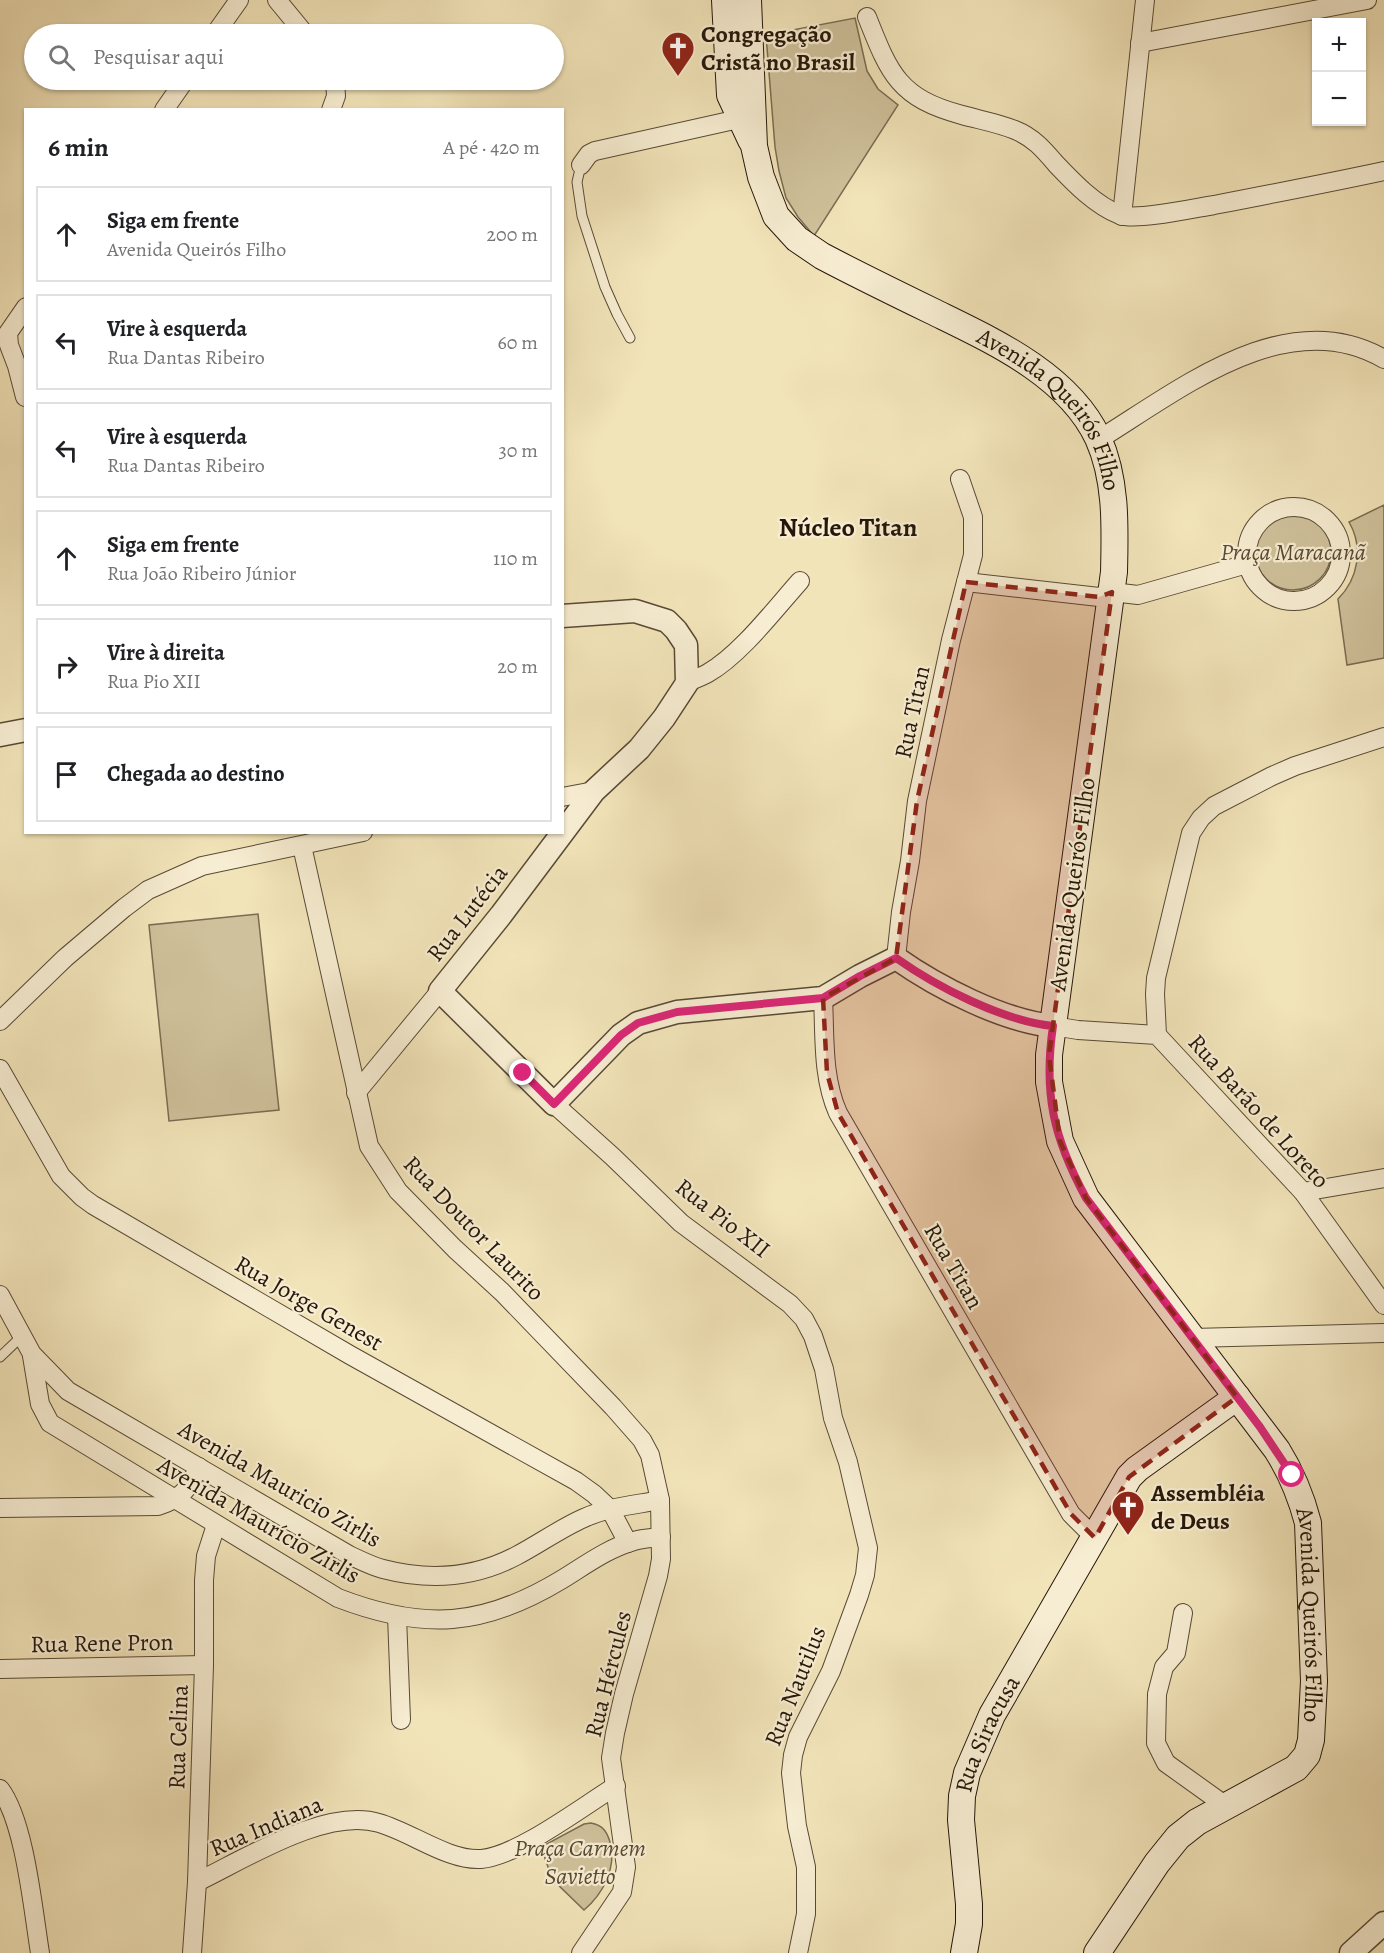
<!DOCTYPE html>
<html lang="pt">
<head>
<meta charset="utf-8">
<style>
  body { margin:0; font-family:Alegreya,serif; background:#f6f6f6; color:#202124 }
  .controls { position:absolute; right:18px; top:18px; display:grid; overflow:hidden; border-radius:0px; box-shadow:0 2px 4px #0004 }
  .controls button { width:54px; height:54px; display:grid; place-items:center; padding:0; border:0; border-bottom:2px solid #e0e0e0; background:#fff; color:#202124; font:30px sans-serif }
  .stop { position:absolute; width:18px; height:18px; margin:-14px; border:4px solid #db2777; border-radius:50%; background:#fff }
  .stop.end { background:#db2777; border-color:#fff; box-shadow:0 2px 6px #0008 }
  .list { margin:0; padding:0; list-style:none }
  h2 { display:flex; justify-content:space-between; align-items:center; height:78px; margin:0; padding:0 24px; font-size:26px }
  h2 small { font-size:20px; font-weight:400; color:#757577 }
  .list li { display:grid; grid-template-columns:39px 1fr auto; gap:18px; align-items:center; box-sizing:border-box; height:96px; margin:0 12px 12px; padding:0 12px; border:2px solid #e0e0e0; border-radius:0px }
  .list b { display:block; font-size:22px; white-space:nowrap }
  .list p { margin:0; font-size:20px; white-space:nowrap; color:#757577 }
  .list em { font-size:20px; font-style:normal; color:#757577 }
  .icon { flex:none; width:33px; height:33px; fill:none; stroke:currentColor; stroke-width:2; stroke-linecap:round; stroke-linejoin:round }
  .map { position:relative; flex:none; width:1384px; height:1953px; overflow:hidden }
  .search { position:absolute; background:#fff; box-shadow:0 2px 4px #0004; left:24px; top:24px; width:540px; height:66px; display:flex; align-items:center; gap:15px; box-sizing:border-box; padding:0 21px; border-radius:33px; color:#757577; font-size:22px }
  .panel { position:absolute; background:#fff; box-shadow:0 2px 4px #0004; left:24px; top:108px; width:540px; height:726px; border-radius:0px }
  .map>svg:first-child { display:block }
  .green { fill:#cfc19b; stroke:#7a6c52; stroke-width:1.5 }
  .lines { fill:none; stroke-linecap:round; stroke-linejoin:round }
  .service-casing { stroke:#584a35; stroke-width:11 }
  .minor-casing { stroke:#584a35; stroke-width:20 }
  .tertiary-casing { stroke:#584a35; stroke-width:25 }
  .secondary-casing { stroke:#251709; stroke-width:28 }
  .service { stroke:#f7edd2; stroke-width:9 }
  .minor { stroke:#f7edd2; stroke-width:18 }
  .tertiary { stroke:#f7edd2; stroke-width:22 }
  .secondary { stroke:#f7edd2; stroke-width:26 }
  .route { stroke:#db2777; stroke-width:8 }
  .marked { fill:#8f2418; fill-opacity:0.2; stroke:#8f2418; stroke-width:4.5; stroke-dasharray:12 8; stroke-linejoin:round }
  .labels { text-anchor:middle; stroke-width:4.5; stroke-linejoin:round; paint-order:stroke }
  .poi-label { font-size:24px; font-weight:bold; fill:#251709; stroke:#f7edd2; text-anchor:start }
  .street-label { font-size:24px; fill:#251709; stroke:#f7edd2 }
  .park-label { font-size:24px; font-style:italic; fill:#584a35; stroke:#f7edd2 }
  .neighbourhood-label { font-size:26px; font-weight:bold; fill:#251709; stroke:#f7edd2 }
</style>
</head>
<body>
<div class="map">
<svg width="1384" height="1953" viewBox="0 0 1384 1953">
  <rect width="100%" height="100%" fill="#f2e4b9"/>
  <filter id="stains"><feTurbulence type="fractalNoise" baseFrequency=".00333" numOctaves="4"/><feColorMatrix values="0 0 0 0 .2 0 0 0 0 .09 0 0 0 0 .02 0 0 0 .5 -.17"/></filter>
  <radialGradient id="worn" r=".72"><stop offset=".6" stop-color="#630" stop-opacity="0"/><stop offset="1" stop-color="#630" stop-opacity=".3"/></radialGradient>
  <g class="green">
    <path d="M855,18L867,71L878,89L898,105L814,236L798,217L786,198L779,171L775,147L766,35Z"/>
    <path d="M1384,505V658L1347,665L1338,599C1358,579 1364,548 1349,522Z"/>
    <circle cx="1293" cy="552" r="38"/>
    <path d="M258,914L279,1110L169,1121L149,925Z"/>
    <path d="M591,1823C603,1825 607,1832 610,1842C617,1868 603,1894 584,1910L556,1883L554,1884L541,1847L584,1824Z"/>
  </g>
  <g class="lines">
    <defs>
      <g id="service">
        <path d="M581,165L577,182L582,216L605,287L617,314L630,338"/>
        <path d="M0,1357L22,1336"/>
      </g>
      <g id="minor">
        <path d="M277,0L305,34"/>
        <path d="M867,17C890,75 899,98 962,115C980,120 998,123 1015,130C1033,137 1044,150 1056,164C1074,183 1095,205 1120,215C1137,221 1195,208 1214,205C1271,194 1328,183 1384,171"/>
        <path d="M215,34L239,0"/>
        <path d="M1140,43L1367,0"/>
        <path d="M164,110L185,80"/>
        <path d="M331,110L336,96L335,80"/>
        <path d="M581,165L589,154L595,151L752,116"/>
        <path d="M1122,216L1145,0"/>
        <path d="M25,397L17,366L9,345L8,333L26,307"/>
        <path d="M1098,440C1178,391 1287,302 1384,359"/>
        <circle cx="1294" cy="554" r="47"/>
        <path d="M966,582L1099,597L1112,592L1138,595L1247,564"/>
        <path d="M687,683C694,679 701,677 708,673C740,655 775,609 800,581"/>
        <path d="M562,797L594,791"/>
        <path d="M302,846L369,1146L398,1191L455,1249L502,1292L613,1407L642,1440L650,1455L660,1500L661,1559L658,1576L624,1694L615,1733L611,1758L626,1867L622,1892L581,1953"/>
        <path d="M896,958L901,912L910,861L917,801L951,640L973,555V517L960,479"/>
        <path d="M823,998C825,1036 822,1077 838,1113L1071,1514L1095,1538"/>
        <path d="M0,1021L65,958L124,908L148,890L202,866L363,832"/>
        <path d="M1053,1026L1078,1030L1157,1035L1303,1192L1384,1305"/>
        <path d="M1157,1035L1155,994L1156,978L1191,833L1201,818L1214,806L1272,776L1295,766L1384,737"/>
        <path d="M0,1069L61,1176L82,1197L93,1205L350,1355L576,1481L594,1494L610,1509L628,1543"/>
        <path d="M356,1093L440,991"/>
        <path d="M554,1104L613,1157L681,1223L790,1304L804,1319L813,1336L824,1369L833,1418L848,1462L868,1548L865,1575L859,1595L831,1671L798,1737L793,1755L791,1773L797,1826L806,1867V1914L798,1953"/>
        <path d="M1303,1192L1384,1178"/>
        <path d="M0,1295L32,1354L68,1391L349,1555C360,1560 371,1566 383,1569C429,1581 474,1578 516,1556C539,1544 561,1528 584,1518C608,1507 635,1505 660,1500"/>
        <path d="M1192,1338L1384,1333"/>
        <path d="M32,1356L40,1404L50,1423L338,1598C424,1631 483,1627 561,1580C584,1566 608,1548 634,1541C643,1538 653,1538 661,1537"/>
        <path d="M0,1508L158,1506C183,1498 187,1490 199,1467"/>
        <path d="M1183,1613L1176,1653L1164,1667L1157,1694L1156,1743L1166,1763L1226,1806"/>
        <path d="M397,1616L401,1720"/>
        <path d="M0,1669L204,1665"/>
        <path d="M0,1789C25,1822 33,1910 40,1953"/>
        <path d="M197,1882C245,1859 326,1807 379,1823C411,1832 448,1861 481,1859C518,1856 583,1806 616,1786"/>
        <path d="M192,1953L197,1882L204,1665V1580L206,1556L216,1525"/>
      </g>
      <g id="tertiary">
        <path d="M562,616L635,611L667,621L676,630L686,645L687,683L664,718L639,749L594,791L501,915L440,991L554,1104L621,1035L638,1023L677,1012L823,998L860,976L896,958C937,987 1003,1021 1053,1026"/>
        <path d="M0,735L26,730"/>
        <path d="M1351,1953L1384,1923"/>
      </g>
      <g id="secondary">
        <path d="M725,0L730,95L751,140"/>
        <path id="s1" d="M748,0L754,146L761,177L776,216L797,239L822,256C858,275 895,293 932,311C991,340 1068,374 1098,438C1117,480 1115,528 1114,572L1049,1055V1082L1060,1141L1086,1198L1277,1450C1292,1474 1301,1496 1308,1523L1314,1681L1311,1740L1307,1755L1296,1768L1197,1822L1178,1837L1157,1863L1097,1953"/>
        <path id="s2" d="M964,1953L969,1924V1904L961,1820L962,1796L967,1773L992,1715L1129,1477L1137,1469L1237,1397"/>
      </g>
    </defs>
    <use href="#service" class="service-casing"/>
    <use href="#minor" class="minor-casing"/>
    <use href="#tertiary" class="tertiary-casing"/>
    <use href="#secondary" class="secondary-casing"/>
    <use href="#service" class="service"/>
    <use href="#minor" class="minor"/>
    <use href="#tertiary" class="tertiary"/>
    <use href="#secondary" class="secondary"/>
  </g>
  <g class="lines">
    <path class="route" d="M523,1073L554,1104L621,1035L638,1023L677,1012L823,998L860,976L896,958C937,987 1003,1021 1053,1026C1043,1094 1054,1139 1086,1198L1260,1427L1292,1475"/>
  </g>
  <path class="marked" d="M966,582L1099,597L1112,592L1049,1055L1060,1141L1086,1198L1237,1397L1129,1477L1095,1538L1071,1514L838,1113L827,1073L823,998L896,958L917,801Z"/>
  <defs>
    <symbol id="church-pin" viewBox="-11 -11 22 30"><path d="M0 17L-7.5 6A9.5 9.5 0 1 1 7.5 6Z" fill="#8f2418" stroke="#f7edd2"/><path d="M-1.2-6h2.4v3.5h3.3v2.4h-3.3V6h-2.4V-.1h-3.3v-2.4h3.3Z" fill="#fff"/></symbol>
  </defs>
  <g fill-rule="evenodd">
    <use href="#church-pin" x="659" y="29" width="38" height="52"/>
    <use href="#church-pin" x="1109" y="1488" width="38" height="52"/>
  </g>
  <g class="labels">
    <g class="poi-label">
      <text x="701" y="42">Congregação<tspan x="701" dy="28">Cristã no Brasil</tspan></text>
      <text x="1151" y="1501">Assembléia<tspan x="1151" dy="28">de Deus</tspan></text>
    </g>
    <g class="street-label">
      <text dy="8" stroke="none"><textPath href="#s1" startOffset="564">Avenida Queirós Filho</textPath></text>
      <text transform="translate(912 712) rotate(-78)" y="8">Rua Titan</text>
      <text transform="translate(1072 884) rotate(-82)" y="8">Avenida Queirós Filho</text>
      <text transform="translate(467 913) rotate(-52)" y="8">Rua Lutécia</text>
      <text transform="translate(1259 1111) rotate(48)" y="8">Rua Barão de Loreto</text>
      <text transform="translate(723 1218) rotate(38)" y="8">Rua Pio XII</text>
      <text transform="translate(474 1228) rotate(46)" y="8">Rua Doutor Laurito</text>
      <text transform="translate(954 1266) rotate(60)" y="8">Rua Titan</text>
      <text transform="translate(309 1303) rotate(30)" y="8">Rua Jorge Genest</text>
      <text transform="translate(280 1484) rotate(30)" y="8">Avenida Mauricio Zirlis</text>
      <text transform="translate(259 1520) rotate(30)" y="8">Avenida Maurício Zirlis</text>
      <text dy="8" stroke="none"><textPath href="#s1" startOffset="1878">Avenida Queirós Filho</textPath></text>
      <text transform="translate(102 1643) rotate(-1)" y="8">Rua Rene Pron</text>
      <text transform="translate(608 1674) rotate(-76)" y="8">Rua Hércules</text>
      <text transform="translate(795 1686) rotate(-68)" y="8">Rua Nautilus</text>
      <text dy="8" stroke="none"><textPath href="#s2" startOffset="225">Rua Siracusa</textPath></text>
      <text transform="translate(178 1737) rotate(-88)" y="8">Rua Celina</text>
      <text transform="translate(266 1826) rotate(-23)" y="8">Rua Indiana</text>
    </g>
    <g class="park-label">
      <text x="1293" y="560">Praça Maracanã</text>
      <text x="580" y="1856">Praça Carmem<tspan x="580" dy="28">Savietto</tspan></text>
    </g>
    <g class="neighbourhood-label">
      <text x="848" y="536">Núcleo Titan</text>
    </g>
  </g>
  <rect width="100%" height="100%" filter="url(#stains)"/>
  <rect width="100%" height="100%" fill="url(#worn)"/>
</svg>
<div class="controls">
<button>+</button>
<button>−</button>
</div>
<div class="stop" style="left:1292px;top:1475px"></div>
<div class="stop end" style="left:523px;top:1073px"></div>
<div class="search"><svg class="icon" aria-label="search" viewBox="0 0 24 24"><circle cx="10" cy="10" r="6"/><path d="M15 15l6 6"/></svg>Pesquisar aqui</div>
<section class="panel">
<h2>6 min<small>A pé · 420 m</small></h2>
<ul class="list">
<li><svg class="icon" aria-label="ahead" viewBox="0 0 24 24"><path d="M12 20V5M6 11l6-6 6 6"/></svg><div><b>Siga em frente</b><p>Avenida Queirós Filho</p></div><em>200 m</em></li>
<li><svg class="icon" aria-label="left" viewBox="0 0 24 24"><path d="M17 20v-9H6M10 6l-5 5 5 5"/></svg><div><b>Vire à esquerda</b><p>Rua Dantas Ribeiro</p></div><em>60 m</em></li>
<li><svg class="icon" aria-label="left" viewBox="0 0 24 24"><path d="M17 20v-9H6M10 6l-5 5 5 5"/></svg><div><b>Vire à esquerda</b><p>Rua Dantas Ribeiro</p></div><em>30 m</em></li>
<li><svg class="icon" aria-label="ahead" viewBox="0 0 24 24"><path d="M12 20V5M6 11l6-6 6 6"/></svg><div><b>Siga em frente</b><p>Rua João Ribeiro Júnior</p></div><em>110 m</em></li>
<li><svg class="icon" aria-label="right" viewBox="0 0 24 24"><path d="M7 20v-9h11M14 6l5 5-5 5"/></svg><div><b>Vire à direita</b><p>Rua Pio XII</p></div><em>20 m</em></li>
<li><svg class="icon" aria-label="arrive" viewBox="0 0 24 24"><path d="M6 21V4h12l-3 4 3 4H6"/></svg><div><b>Chegada ao destino</b></div></li>
</ul>
</section>
</div>
</body>
</html>
